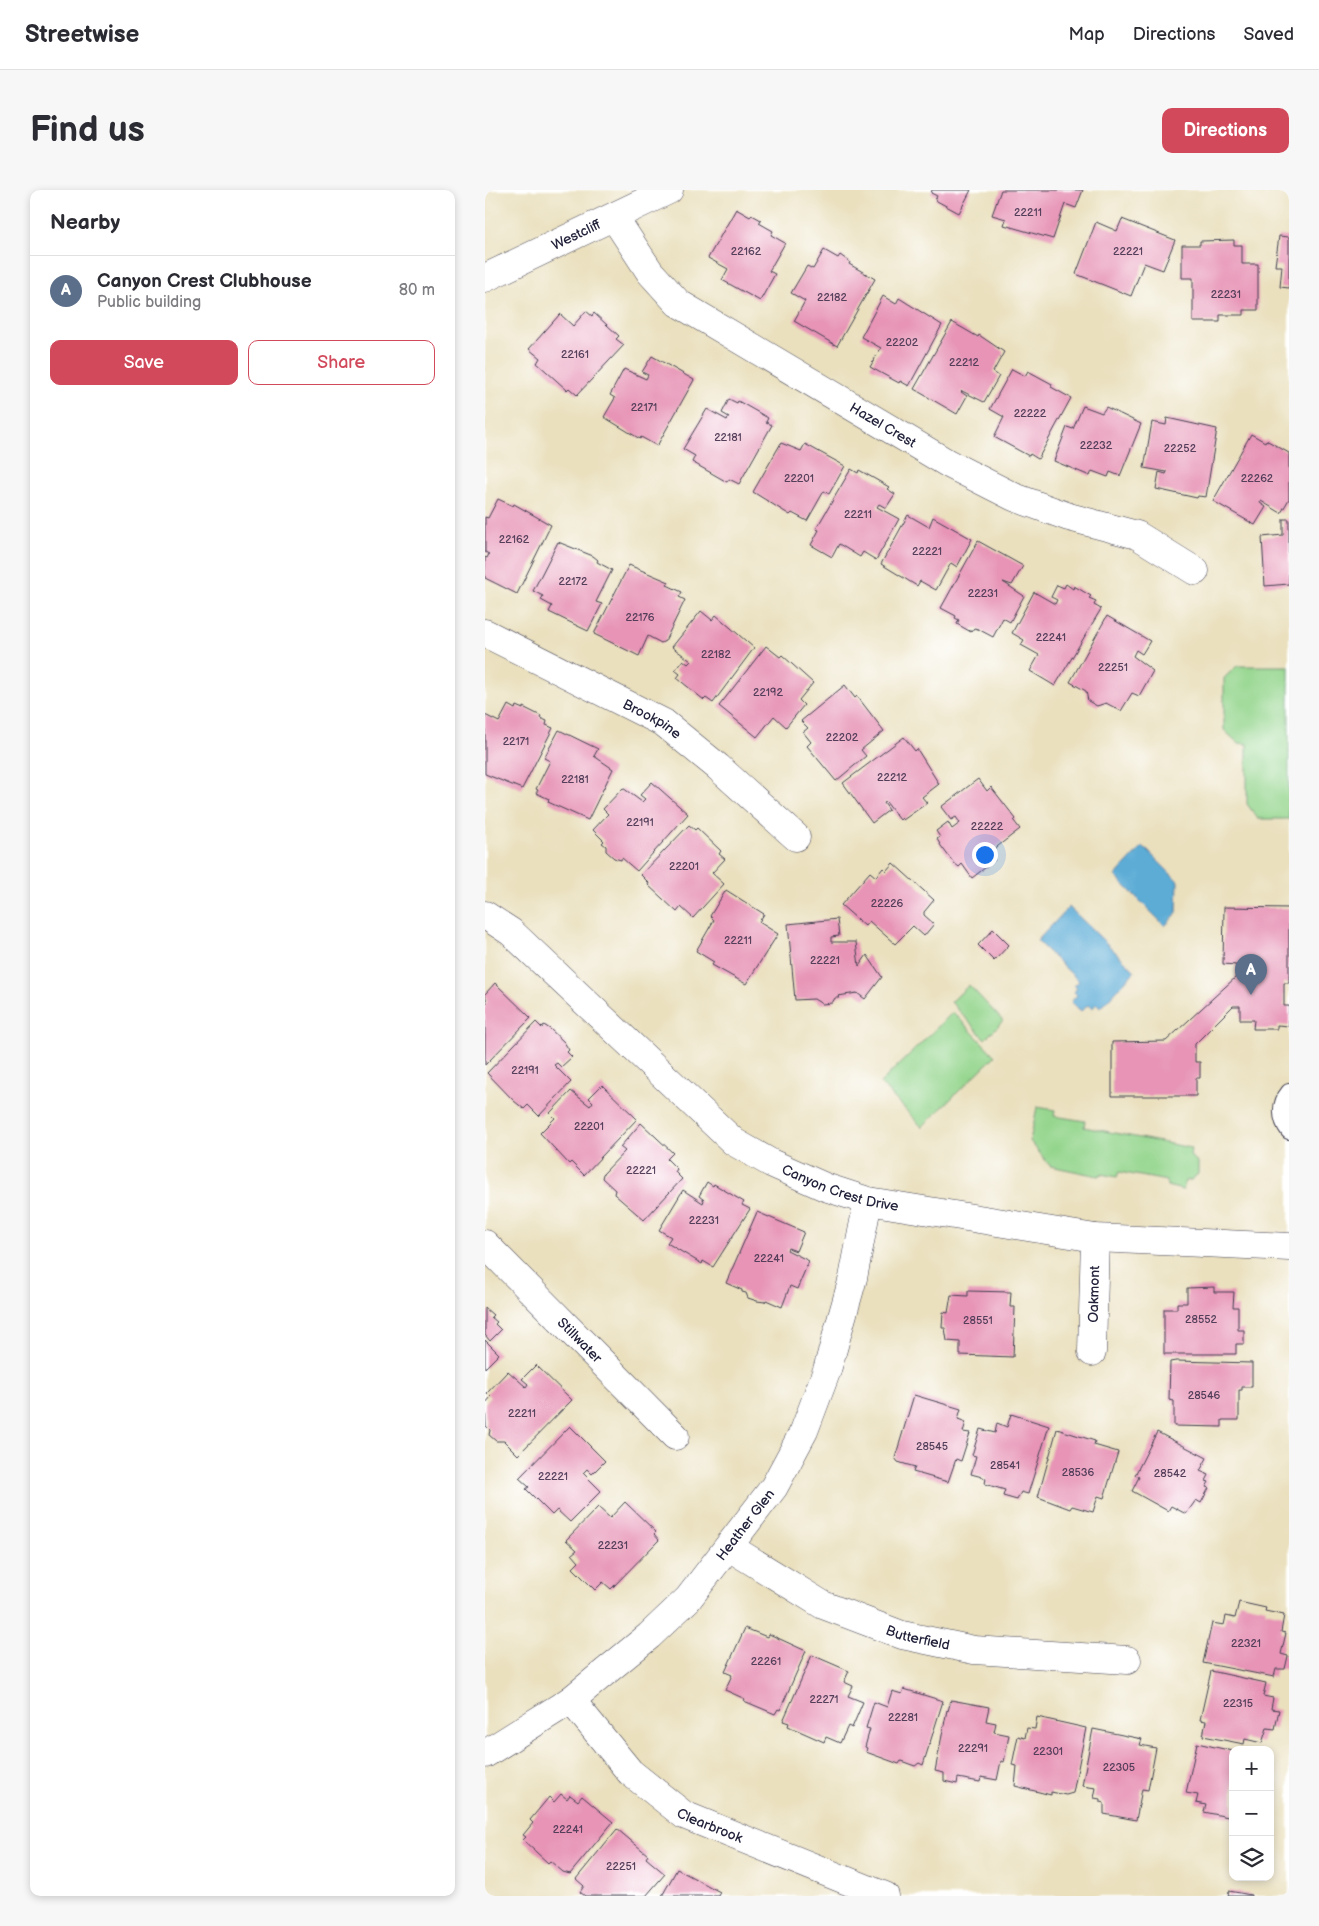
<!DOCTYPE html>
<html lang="en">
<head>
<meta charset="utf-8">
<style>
  body { margin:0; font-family:"Balsamiq Sans",sans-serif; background:#f7f7f7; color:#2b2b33 }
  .controls { position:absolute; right:15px; bottom:15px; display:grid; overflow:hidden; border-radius:10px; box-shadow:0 2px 8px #0003 }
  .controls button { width:45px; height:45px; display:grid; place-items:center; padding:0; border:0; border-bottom:1px solid #e1e1e2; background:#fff; color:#2b2b33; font:25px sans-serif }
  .you { position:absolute; left:499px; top:664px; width:18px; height:18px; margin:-12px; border:4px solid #fff; border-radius:50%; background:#1a73e8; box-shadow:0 0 0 8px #1a73e833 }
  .badge { display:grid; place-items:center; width:32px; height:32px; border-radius:50%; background:#d1495b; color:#fff; font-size:16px; font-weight:700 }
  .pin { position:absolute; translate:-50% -41px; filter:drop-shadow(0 1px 2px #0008) }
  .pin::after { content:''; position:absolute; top:26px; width:18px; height:15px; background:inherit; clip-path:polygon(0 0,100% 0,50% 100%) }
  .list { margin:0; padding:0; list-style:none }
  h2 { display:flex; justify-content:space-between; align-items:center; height:65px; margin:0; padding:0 20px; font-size:21px }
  h2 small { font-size:16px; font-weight:400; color:#7c7c81 }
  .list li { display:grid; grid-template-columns:32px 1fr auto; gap:15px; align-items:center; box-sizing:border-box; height:70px; padding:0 20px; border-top:1px solid #e1e1e2 }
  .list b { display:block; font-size:19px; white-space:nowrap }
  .list p { margin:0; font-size:16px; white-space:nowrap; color:#7c7c81 }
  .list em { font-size:16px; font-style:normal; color:#7c7c81 }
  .actions { display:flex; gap:10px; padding:15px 20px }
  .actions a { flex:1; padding:11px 0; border:1px solid #d1495b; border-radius:10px; text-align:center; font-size:18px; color:#d1495b }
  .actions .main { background:#d1495b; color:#fff }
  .icon { flex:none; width:28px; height:28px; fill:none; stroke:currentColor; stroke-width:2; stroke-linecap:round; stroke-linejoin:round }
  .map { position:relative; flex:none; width:804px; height:1706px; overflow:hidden; border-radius:10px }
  header { display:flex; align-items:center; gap:30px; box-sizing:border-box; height:70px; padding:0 25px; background:#fff; border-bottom:1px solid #e1e1e2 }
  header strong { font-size:24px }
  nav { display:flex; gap:28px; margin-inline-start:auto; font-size:18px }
  .intro { display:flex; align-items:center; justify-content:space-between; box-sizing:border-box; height:120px; padding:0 30px }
  h1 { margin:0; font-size:35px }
  .button { padding:12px 22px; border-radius:10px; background:#d1495b; color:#fff; font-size:18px; font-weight:700 }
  main { display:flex; gap:30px; padding:0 30px }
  aside { flex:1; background:#fff; border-radius:10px; box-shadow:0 2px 8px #0003 }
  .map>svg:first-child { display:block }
  .green { fill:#94d58d; stroke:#5b7c64 }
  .water { fill:#5cacd6; stroke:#3f6788 }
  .building { fill:#e794b6 }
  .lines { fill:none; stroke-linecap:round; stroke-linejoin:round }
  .lane-casing { stroke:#403e4f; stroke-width:18 }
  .street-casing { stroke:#403e4f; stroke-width:29 }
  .lane { stroke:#fff; stroke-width:16 }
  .street { stroke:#fff; stroke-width:28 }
  .labels { text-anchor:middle; stroke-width:4.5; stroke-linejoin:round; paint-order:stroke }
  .number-label { font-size:11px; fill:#533e5a }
  .street-label { font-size:14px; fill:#22223b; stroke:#fff }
</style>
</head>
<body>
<header>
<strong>Streetwise</strong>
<nav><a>Map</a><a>Directions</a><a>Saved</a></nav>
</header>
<div class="intro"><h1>Find us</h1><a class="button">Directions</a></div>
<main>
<aside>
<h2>Nearby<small></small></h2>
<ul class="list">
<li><span class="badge" style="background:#5c6f8a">A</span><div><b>Canyon Crest Clubhouse</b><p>Public building</p></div><em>80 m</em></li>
</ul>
<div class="actions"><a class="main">Save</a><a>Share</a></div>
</aside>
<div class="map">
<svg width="804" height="1706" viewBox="0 0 804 1706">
  <rect width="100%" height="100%" fill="#fff"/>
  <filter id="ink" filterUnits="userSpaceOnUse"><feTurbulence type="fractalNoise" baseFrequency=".02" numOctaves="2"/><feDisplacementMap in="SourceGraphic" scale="10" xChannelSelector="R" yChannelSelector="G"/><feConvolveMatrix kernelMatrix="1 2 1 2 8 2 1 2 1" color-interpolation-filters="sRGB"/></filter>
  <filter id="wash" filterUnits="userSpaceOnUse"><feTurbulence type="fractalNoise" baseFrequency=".0096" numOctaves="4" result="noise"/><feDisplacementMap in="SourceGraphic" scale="20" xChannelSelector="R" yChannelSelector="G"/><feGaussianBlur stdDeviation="1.12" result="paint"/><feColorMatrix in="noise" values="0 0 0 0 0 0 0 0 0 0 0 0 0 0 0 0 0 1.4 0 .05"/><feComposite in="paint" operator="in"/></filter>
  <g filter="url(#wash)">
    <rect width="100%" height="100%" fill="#eae0be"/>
    <g class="green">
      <path d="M752,476H804V629H773L762,614V554L753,553L739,540V488Z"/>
      <path d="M484,795L518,831L500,849L466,812Z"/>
      <path d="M468,822L510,866L437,937L395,893Z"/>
      <path d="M552,917L570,920L569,926L600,931L599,937L706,958L705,966L713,972V984L706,990L700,991L698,1000L682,996V991L634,982L632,987L616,984L613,986L565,976L545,951Z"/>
    </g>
    <g class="water">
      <path d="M658,656L693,691L692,723L680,736L630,686Z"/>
      <path d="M584,717L650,781L615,818L611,814L607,819L603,815L596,821L586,812L592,805L589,802L592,798L589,796L594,791L552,751Z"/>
    </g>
    <g id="blocks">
      <g class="building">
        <path d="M447,0H486L474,23L450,10L452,6L446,3Z"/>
        <path d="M516,0H598L591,18L580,14L568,49L519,35L521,29L507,25Z"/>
        <path d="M251,19L265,27L267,25L276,30L274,33L288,41L286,45L300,53L284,81L290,84L275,111L237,90L243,79L223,68Z"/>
        <path d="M637,29L690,50L678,80L659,73L646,106L591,84L611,32L632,41Z"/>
        <path d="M794,46L804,47V98L795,97L797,76H790Z"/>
        <path d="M749,50V55H757V74H773V120H759V125H735V132H708V88H697V55H715V51Z"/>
        <path d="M339,60L353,68L355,65L365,72L364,74L390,89L352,156L309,131L320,111L306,103L322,76L328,79Z"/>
        <path d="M398,106L411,114L414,108L457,135L424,196L415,191L414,193L385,177L396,158L376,147Z"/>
        <path d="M101,121L107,126L109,123L134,146L131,149L139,155L92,205L84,198L82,200L52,173L55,168L44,159L75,124L88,136Z"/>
        <path d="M467,132L493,147L494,145L519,162L508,182L514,186L499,212L477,201L476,202L482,206L472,224L429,199Z"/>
        <path d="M167,166L209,190L172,256L156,247L155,249L119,227L130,208L125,205L139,179L161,189L163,185L157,182Z"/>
        <path d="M527,179L540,186L543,181L567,194L566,197L586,208L553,269L545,264L544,266L509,247L519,227L505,219Z"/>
        <path d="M244,209L252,213L253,211L283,228L281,232L287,235L254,294L244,289L242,292L207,272L210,266L198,259L222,219L242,230L244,227L237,223Z"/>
        <path d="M598,216L617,223L621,217L656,234L635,286L625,282L623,287L607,281L605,286L569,271L582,237L588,239Z"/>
        <path d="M682,228L732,239L721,307L713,306L712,308L671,299L674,282L681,284L682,282L659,278L667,232L681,235Z"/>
        <path d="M766,244L780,252L781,250L804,263V309L796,323L776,311L775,313L781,317L770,335L728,311Z"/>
        <path d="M296,253L316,261L320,254L360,276L344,304L339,301L322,331L307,323L305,325L268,302Z"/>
        <path d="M366,279L373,283L374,280L404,297L402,299L410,304L401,318L394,314L392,317L414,329L391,370L378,362L375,367L354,354L347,367L326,355L334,340L331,339Z"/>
        <path d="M13,309L28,316L29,314L66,335L32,404L0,388V367L2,368L4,364L0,362V327L3,328Z"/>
        <path d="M423,325L444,337L448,327L487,349L472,377L466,373L451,400L435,391L432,396L396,374Z"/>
        <path d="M798,329H804V394L780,396L777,347L798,345Z"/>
        <path d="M493,351L538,376L527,395L518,392L539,406L525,432L518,428L508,447L493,439L489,438L486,442L472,434L474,430L470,428L471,426L456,418Z"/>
        <path d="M73,352L108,366L113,370L112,372L127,380L111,412L117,414L103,441L64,422L67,416L56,410L58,406L48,401Z"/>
        <path d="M144,375L184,392L182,395L197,402L194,407L200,410L180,451L176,453L163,446L154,466L109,444Z"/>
        <path d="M581,394L588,399L589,396L606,406L604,408L611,411L609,415L616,419L570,496L545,481L554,465L536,455L539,450L527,443L549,402L570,414L572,410L566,407L572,395L579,398Z"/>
        <path d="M216,421L227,430L231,425L269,458L228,513L221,508L219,510L192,488L195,484L190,480L198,470L203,474L206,471L187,457Z"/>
        <path d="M622,426L665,451L657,464L651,460L648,466L668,481L654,506L647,503L636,521L621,513L612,516L603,511L601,501L585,492Z"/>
        <path d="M281,456L295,467L297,465L328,493L314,510L319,515L301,537L289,526L272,547L234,516Z"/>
        <path d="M360,495L370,508L372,506L399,541L376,560L381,566L351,591L322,556L326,552L318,542L323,538L316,531Z"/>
        <path d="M23,515L30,519L31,516L38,519V517L56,526L55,528L62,531L61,535L68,538L37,599L0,584V525L14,532Z"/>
        <path d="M74,540L113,559L109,566L128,579L103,630L63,612L64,609L51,603L53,600L51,599L65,571L59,568Z"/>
        <path d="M419,547L430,561L432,559L454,594L437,607L442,613L418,630L417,628L415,630L401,612L399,613L404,620L387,633L358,593Z"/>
        <path d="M493,589L502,601L506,597L531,629L529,631L535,639L504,663L510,670L487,688L477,674L474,677L468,672L456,656L452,649L455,647L451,641L463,632L467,639L475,633L471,627L466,630L456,617Z"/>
        <path d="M167,592L203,624L152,681L137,668L136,670L129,668L121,661V656L117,653L119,651L108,640L123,624L118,619L138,598L157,612L160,609L155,605Z"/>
        <path d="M204,635L210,640L212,638L236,661L234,664L240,669L227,683L239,694L208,728L196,717L192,722L163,695L164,693L156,685Z"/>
        <path d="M408,673L449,710L439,722V725L449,734L439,746L428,736L410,754L384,731L380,736L356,715L385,682L391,687L398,678L401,681Z"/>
        <path d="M241,700L279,724L274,732L293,744L261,794L227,775L229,772L211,761L229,730L225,726Z"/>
        <path d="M739,717L804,718V793H799V816H804V836L792,835V839H768L769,830H755V816H748L710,854V872H715V888H711V906H627V852L681,851L751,787V775L738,774Z"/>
        <path d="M352,729L354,746L346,747V752H371L374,776L382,765L397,787L380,809L372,803L353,806L354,808H350L347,813L337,814L329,809L310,810L303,734Z"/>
        <path d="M508,739L524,755L509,771L493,755Z"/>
        <path d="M10,793L46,828L0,875V815L2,813L0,804Z"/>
        <path d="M51,832L57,838L59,835L65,839L79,852L84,860L82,862L87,867L76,877L72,873L69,875L86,892L54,926L43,915L39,919L29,911L2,883Z"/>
        <path d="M117,895L152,929L99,985L86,972L84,974L55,943L70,928L65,923L86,901L105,916L108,912L104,908Z"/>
        <path d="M156,933L188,963L182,969L192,979L190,982L197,989L159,1030L129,1004L130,1000L117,988L118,984L140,961L135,957Z"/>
        <path d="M222,992L228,996L229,994L259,1012L257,1015L265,1019L228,1077L218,1071L217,1074L182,1053L186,1047L174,1040L198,1000L218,1013L219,1010L214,1006Z"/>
        <path d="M272,1022L319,1042L311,1061L303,1058L302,1060L324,1071L312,1099L305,1096L297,1117L281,1110L280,1112L272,1111L263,1108L261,1103L257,1102V1100L241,1093Z"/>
        <path d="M729,1097V1102H749L748,1117H753V1140H759V1154H751V1164H679V1119H692V1113H702V1098Z"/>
        <path d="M483,1101L526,1102L525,1117H530L528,1167L475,1165V1152L462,1151L460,1138H457L458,1122L463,1123L466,1105L483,1106Z"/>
        <path d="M0,1118L8,1125L6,1127L12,1132L10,1134L16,1140L5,1151L0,1145Z"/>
        <path d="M0,1150L14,1164L0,1178Z"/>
        <path d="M691,1171L767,1173V1197H757V1200H754V1230H737V1237L689,1236V1211L684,1210L685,1172Z"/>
        <path d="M51,1175L87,1210L33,1265L19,1251H11L4,1245L5,1240L1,1236L0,1214L6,1207L2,1203L23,1181L41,1197L43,1194L37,1189Z"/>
        <path d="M429,1205L476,1219L473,1229L481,1232L478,1242L485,1243L476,1271L471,1269L463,1292L428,1282L430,1277L413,1272L410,1268Z"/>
        <path d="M526,1224L564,1236L543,1304L536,1302L532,1310L518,1306L520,1300L500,1294L501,1288L486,1284L491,1266L487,1265L495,1239L510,1243L512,1233L522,1237Z"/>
        <path d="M85,1236L120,1271L107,1284L102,1279L98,1283L116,1301L85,1332L72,1320L67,1325L41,1299L44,1297L34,1288Z"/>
        <path d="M572,1239L610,1251L609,1255L633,1262L619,1308L613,1306L608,1322L587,1316L585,1319L553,1307Z"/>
        <path d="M672,1242L722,1268L715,1281L724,1285L721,1291L724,1292L721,1297L724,1298L716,1313L711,1310L701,1324L686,1316L683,1321L647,1301L654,1287L650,1285Z"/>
        <path d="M140,1312L171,1342L169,1344L174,1350L126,1399L118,1392L110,1400L88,1378L94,1372L87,1364L92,1360L81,1350L113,1317L125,1328Z"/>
        <path d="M754,1412L781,1418L780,1421L799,1425L796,1442L801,1443L796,1464L803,1466L800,1479H791L789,1487L718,1473L727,1433L739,1435L741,1426L750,1428Z"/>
        <path d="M260,1438L282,1447L284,1444L321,1461L295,1520L293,1519L290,1524L259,1511L260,1509L240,1500L247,1485L240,1482Z"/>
        <path d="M327,1465L364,1481L359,1492L368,1496L363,1506L378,1512L367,1538L363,1536L355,1553L341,1547L339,1552L303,1536L304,1533L298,1531Z"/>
        <path d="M726,1481L781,1493L778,1506L788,1508L786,1519L794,1520L790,1539L782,1538L777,1553L760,1549L759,1554L718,1546L721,1531L715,1530Z"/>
        <path d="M419,1499L458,1511L438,1575L434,1573L430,1576L416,1571L414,1574L381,1562L382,1558L380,1557L385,1539L381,1538L389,1512L402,1517L407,1501L417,1504Z"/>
        <path d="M466,1510L504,1517L501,1531L511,1533L509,1542L524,1545L519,1572L516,1571L512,1590L496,1587L495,1592L473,1588L472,1594L459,1591V1583L450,1581L462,1520L463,1521Z"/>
        <path d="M552,1527L601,1538L588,1603L581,1605L566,1602V1605L530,1596L532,1576L527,1575L533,1546L540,1548L542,1538L550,1539Z"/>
        <path d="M608,1539L657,1549L655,1555L671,1558L663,1600L657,1599L651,1630L619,1624V1613L615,1612V1609L609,1608L611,1598L597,1596Z"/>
        <path d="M712,1553L748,1561V1628L719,1622L721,1615L711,1613L713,1605L701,1603Z"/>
        <path d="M76,1604L82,1609L85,1605L93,1611L97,1606L128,1632L85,1684L78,1682L65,1671L63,1673L38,1650L41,1647L38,1645L48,1633L45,1630L64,1607L69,1612Z"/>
        <path d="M132,1639L163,1665L161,1668L180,1684L161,1706H100L95,1702L99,1696L91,1689Z"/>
        <path d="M192,1679L235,1702L233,1706H177Z"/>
        <path d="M744,1701L766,1705V1706H743Z"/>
      </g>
    </g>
  </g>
  <g filter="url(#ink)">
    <use href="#blocks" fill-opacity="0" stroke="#403e4f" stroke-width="1"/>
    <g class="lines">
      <defs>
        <path id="lane" d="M804,902C794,914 795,929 804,941"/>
        <g id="street">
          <path id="s1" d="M129,27L165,82L193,113L464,274L529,307L584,327L652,345L710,381"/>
          <path id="s2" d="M0,88L184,0"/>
          <path id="s3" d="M0,443L179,533L233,577L311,647"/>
          <path id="s4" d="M0,725L26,742L249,952L286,973L340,997L383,1011L610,1048L804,1057"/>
          <path id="s5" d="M0,1054L190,1246"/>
          <path id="s6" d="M607,1162L610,1048"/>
          <path id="s7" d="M244,1357L338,1415L417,1445L489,1460L642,1470"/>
          <path id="s8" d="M86,1510L145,1582L199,1625L400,1706"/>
          <path id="s9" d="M0,1564L86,1510L164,1446L203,1409L289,1297L319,1241L342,1180L368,1088L383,1011"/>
        </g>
      </defs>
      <use href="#lane" class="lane-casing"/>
      <use href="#street" class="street-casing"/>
      <use href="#lane" class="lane"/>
      <use href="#street" class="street"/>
    </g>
  </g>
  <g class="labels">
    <g class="number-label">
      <text x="543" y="26">22211</text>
      <text x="261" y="65">22162</text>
      <text x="643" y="65">22221</text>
      <text x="741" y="108">22231</text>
      <text x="347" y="111">22182</text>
      <text x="417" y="156">22202</text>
      <text x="90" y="168">22161</text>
      <text x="479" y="176">22212</text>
      <text x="159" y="221">22171</text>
      <text x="545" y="227">22222</text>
      <text x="243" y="251">22181</text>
      <text x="611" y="259">22232</text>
      <text x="695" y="262">22252</text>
      <text x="314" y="292">22201</text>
      <text x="772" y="292">22262</text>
      <text x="373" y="328">22211</text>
      <text x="29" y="353">22162</text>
      <text x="442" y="365">22221</text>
      <text x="88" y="395">22172</text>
      <text x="498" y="407">22231</text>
      <text x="155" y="431">22176</text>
      <text x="566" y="451">22241</text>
      <text x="231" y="468">22182</text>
      <text x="628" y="481">22251</text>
      <text x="283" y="506">22192</text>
      <text x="357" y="551">22202</text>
      <text x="31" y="555">22171</text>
      <text x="407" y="591">22212</text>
      <text x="90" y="593">22181</text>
      <text x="155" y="636">22191</text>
      <text x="502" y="640">22222</text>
      <text x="199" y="680">22201</text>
      <text x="402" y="717">22226</text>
      <text x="253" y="754">22211</text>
      <text x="340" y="774">22221</text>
      <text x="40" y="884">22191</text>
      <text x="104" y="940">22201</text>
      <text x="156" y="984">22221</text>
      <text x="219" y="1034">22231</text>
      <text x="284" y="1072">22241</text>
      <text x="716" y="1133">28552</text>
      <text x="493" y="1134">28551</text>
      <text x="719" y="1209">28546</text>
      <text x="37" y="1227">22211</text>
      <text x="447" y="1260">28545</text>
      <text x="520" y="1279">28541</text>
      <text x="593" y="1286">28536</text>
      <text x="685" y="1287">28542</text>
      <text x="68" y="1290">22221</text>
      <text x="128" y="1359">22231</text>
      <text x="761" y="1457">22321</text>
      <text x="281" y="1475">22261</text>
      <text x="339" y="1513">22271</text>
      <text x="753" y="1517">22315</text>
      <text x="418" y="1531">22281</text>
      <text x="488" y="1562">22291</text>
      <text x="563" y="1565">22301</text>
      <text x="634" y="1581">22305</text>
      <text x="83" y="1643">22241</text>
      <text x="136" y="1680">22251</text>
    </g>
    <g class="street-label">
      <text dy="5" stroke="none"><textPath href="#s2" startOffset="101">Westcliff</textPath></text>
      <text dy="5" stroke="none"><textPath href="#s1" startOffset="346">Hazel Crest</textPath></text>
      <text dy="5" stroke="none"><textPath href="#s3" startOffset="188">Brookpine</textPath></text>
      <text dy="5" stroke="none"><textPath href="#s4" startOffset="454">Canyon Crest Drive</textPath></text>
      <text dy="5" stroke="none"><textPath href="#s6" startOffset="58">Oakmont</textPath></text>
      <text dy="5" stroke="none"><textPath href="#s5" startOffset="135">Stillwater</textPath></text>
      <text dy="5" stroke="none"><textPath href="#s9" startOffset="350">Heather Glen</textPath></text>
      <text dy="5" stroke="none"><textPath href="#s7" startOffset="211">Butterfield</textPath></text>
      <text dy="5" stroke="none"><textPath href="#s8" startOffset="190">Clearbrook</textPath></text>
    </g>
  </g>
</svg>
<div class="controls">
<button>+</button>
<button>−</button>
<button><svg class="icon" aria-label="layers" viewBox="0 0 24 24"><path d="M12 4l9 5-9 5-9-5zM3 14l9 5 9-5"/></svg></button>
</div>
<div class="you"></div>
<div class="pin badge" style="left:766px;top:805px;background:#5c6f8a">A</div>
</div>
</main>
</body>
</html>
